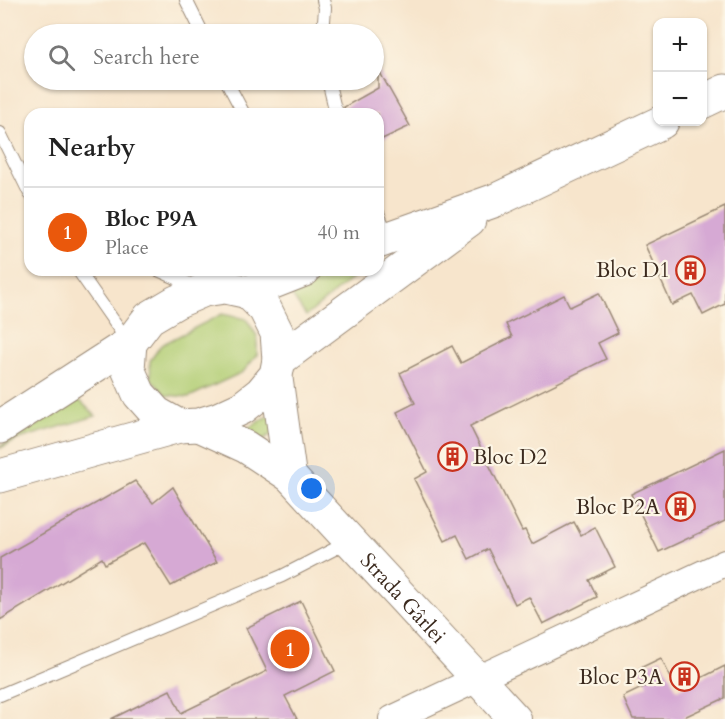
<!DOCTYPE html>
<html lang="en">
<head>
<meta charset="utf-8">
<style>
  body { margin:0; font-family:Cardo,serif; background:#f2f2f2; color:#222 }
  .controls { position:absolute; right:18px; top:18px; display:grid; overflow:hidden; border-radius:12px; box-shadow:0 2px 4px #0004 }
  .controls button { width:54px; height:54px; display:grid; place-items:center; padding:0; border:0; border-bottom:2px solid #e0e0e0; background:#fff; color:#222; font:30px sans-serif }
  .you { position:absolute; left:312px; top:489px; width:21px; height:21px; margin:-15px; border:4px solid #fff; border-radius:50%; background:#1a73e8; box-shadow:0 0 0 9px #1a73e833 }
  .badge { display:grid; place-items:center; width:39px; height:39px; border-radius:50%; background:#ea580c; color:#fff; font-size:20px; font-weight:700 }
  .pin { position:absolute; translate:-50% -50%; border:3px solid #fff; box-shadow:0 2px 6px #0006 }
  .list { margin:0; padding:0; list-style:none }
  h2 { display:flex; justify-content:space-between; align-items:center; height:78px; margin:0; padding:0 24px; font-size:26px }
  h2 small { font-size:20px; font-weight:400; color:#767676 }
  .list li { display:grid; grid-template-columns:39px 1fr auto; gap:18px; align-items:center; box-sizing:border-box; height:90px; padding:0 24px; border-top:2px solid #e0e0e0 }
  .list b { display:block; font-size:22px; white-space:nowrap }
  .list p { margin:0; font-size:20px; white-space:nowrap; color:#767676 }
  .list em { font-size:20px; font-style:normal; color:#767676 }
  .icon { flex:none; width:33px; height:33px; fill:none; stroke:currentColor; stroke-width:2; stroke-linecap:round; stroke-linejoin:round }
  .map { position:relative; flex:none; width:725px; height:719px; overflow:hidden }
  .search { position:absolute; background:#fff; box-shadow:0 2px 4px #0004; left:24px; top:24px; width:360px; height:66px; display:flex; align-items:center; gap:15px; box-sizing:border-box; padding:0 21px; border-radius:33px; color:#767676; font-size:22px }
  .panel { position:absolute; background:#fff; box-shadow:0 2px 4px #0004; left:24px; top:108px; width:360px; height:168px; border-radius:18px }
  .map>svg:first-child { display:block }
  .green { fill:#b1cd73; stroke:#767c48; stroke-width:1.5 }
  .building { fill:#d6a9d4 }
  .lines { fill:none; stroke-linecap:round; stroke-linejoin:round }
  .service-casing { stroke:#998875; stroke-width:14 }
  .minor-casing { stroke:#998875; stroke-width:28 }
  .tertiary-casing { stroke:#998875; stroke-width:34 }
  .primary-casing { stroke:#998875; stroke-width:35 }
  .service { stroke:#fff; stroke-width:12 }
  .minor { stroke:#fff; stroke-width:26 }
  .tertiary { stroke:#fff; stroke-width:32 }
  .primary { stroke:#fff; stroke-width:33 }
  .labels { text-anchor:middle; stroke-width:4.5; stroke-linejoin:round; paint-order:stroke }
  .poi-label { font-size:21px; fill:#3b2a1e; stroke:#fcf5e5; text-anchor:end }
  .street-label { font-size:21px; fill:#3b2a1e; stroke:#fcf5e5 }
</style>
</head>
<body>
<div class="map">
<svg width="725" height="719" viewBox="0 0 725 719">
  <rect width="100%" height="100%" fill="#fcf5e5"/>
  <filter id="ink" filterUnits="userSpaceOnUse"><feTurbulence type="fractalNoise" baseFrequency=".0167" numOctaves="2"/><feDisplacementMap in="SourceGraphic" scale="12" xChannelSelector="R" yChannelSelector="G"/><feConvolveMatrix kernelMatrix="1 2 1 2 8 2 1 2 1" color-interpolation-filters="sRGB"/></filter>
  <filter id="wash" filterUnits="userSpaceOnUse"><feTurbulence type="fractalNoise" baseFrequency=".008" numOctaves="4" result="noise"/><feDisplacementMap in="SourceGraphic" scale="24" xChannelSelector="R" yChannelSelector="G"/><feGaussianBlur stdDeviation="1.35" result="paint"/><feColorMatrix in="noise" values="0 0 0 0 0 0 0 0 0 0 0 0 0 0 0 0 0 1.4 0 .05"/><feComposite in="paint" operator="in"/></filter>
  <g filter="url(#wash)">
    <rect width="100%" height="100%" fill="#f7e5cc"/>
    <g class="green">
      <path d="M345,270H362L306,316L287,288Z"/>
      <path d="M222,314L246,319L257,336V355L243,372L189,397L166,395L151,379L150,361L161,345Z"/>
      <path d="M79,400L96,416L19,439L0,448V446Z"/>
      <path d="M275,412L278,430L256,444L240,433Z"/>
    </g>
    <g id="blocks">
      <g class="building">
        <path d="M378,69L410,126L378,141V114H346L344,107L378,88Z"/>
        <path d="M725,207V304L703,315L693,295L672,305L645,245Z"/>
        <path d="M599,293L618,333L598,343L606,359L470,426L522,531L525,530L532,544L574,522L581,535L595,527L615,567L589,580L597,597L543,624L529,597L515,604L488,549L469,559L457,535L445,541L414,479L427,472L397,412L415,403L400,373L452,346L461,363L512,337L506,324L564,295L570,307Z"/>
        <path d="M725,449V521L659,552L631,494Z"/>
        <path d="M135,481L153,503L173,487L217,562L171,586L144,543L105,564L102,558L0,620V558Z"/>
        <path d="M301,601L335,671L285,696L297,719H111L170,690L181,713L267,671L246,628Z"/>
        <path d="M661,658L677,690L725,666V698L680,719H633L623,697L648,685L640,668Z"/>
      </g>
    </g>
  </g>
  <g filter="url(#ink)">
    <use href="#blocks" fill-opacity="0" stroke="#998875" stroke-width="1.5"/>
    <g class="lines">
      <defs>
        <g id="service">
          <path d="M186,0L203,34"/>
          <path d="M323,34L325,8L323,0"/>
          <path d="M226,80L244,114"/>
          <path d="M328,80L334,105L338,114"/>
          <path d="M0,133L30,194"/>
          <path d="M378,213L388,237"/>
          <path d="M78,270L129,343"/>
          <path d="M158,270L197,287"/>
          <path d="M0,695L282,576L350,541"/>
        </g>
        <path id="minor" d="M392,719L725,563"/>
        <g id="tertiary">
          <path d="M276,375L290,476"/>
          <path id="s1" d="M198,425L246,447L290,476L515,719"/>
        </g>
        <g id="primary">
          <path d="M702,102L725,91"/>
          <path d="M378,242L496,200L662,122"/>
          <path d="M130,343L128,369L139,394L156,413L179,426"/>
          <path d="M279,360L469,220"/>
          <path d="M0,427L130,343L149,318L176,302L204,290L225,287L248,292L304,270"/>
          <path d="M0,476L179,426L198,425L218,419L242,408L261,393L276,375L279,360L277,333L265,309L248,292"/>
        </g>
      </defs>
      <use href="#service" class="service-casing"/>
      <use href="#minor" class="minor-casing"/>
      <use href="#tertiary" class="tertiary-casing"/>
      <use href="#primary" class="primary-casing"/>
      <use href="#service" class="service"/>
      <use href="#minor" class="minor"/>
      <use href="#tertiary" class="tertiary"/>
      <use href="#primary" class="primary"/>
    </g>
  </g>
  <defs>
    <symbol id="building-ring" viewBox="-11 -11 22 22"><circle r="9.5" fill="#fcf5e5" stroke="#c8321e" stroke-width="1.5"/><path d="M-4-6H4V6H1V3H-1V6H-4ZM-2.5-4.3h1.7v1.8h-1.7ZM.8-4.3h1.7v1.8H.8ZM-2.5-1h1.7V.8h-1.7ZM.8-1h1.7V.8H.8Z" fill="#c8321e"/></symbol>
  </defs>
  <g fill-rule="evenodd">
    <use href="#building-ring" x="674" y="254" width="33" height="33"/>
    <use href="#building-ring" x="436" y="440" width="33" height="33"/>
    <use href="#building-ring" x="664" y="490" width="33" height="33"/>
    <use href="#building-ring" x="668" y="660" width="33" height="33"/>
  </g>
  <g class="labels">
    <g class="poi-label">
      <text x="670" y="277">Bloc D1</text>
      <text x="473" y="464" text-anchor="start">Bloc D2</text>
      <text x="660" y="514">Bloc P2A</text>
      <text x="663" y="684">Bloc P3A</text>
    </g>
    <g class="street-label">
      <text dy="7" stroke="none"><textPath href="#s1" startOffset="272">Strada Gârlei</textPath></text>
    </g>
  </g>
</svg>
<div class="controls">
<button>+</button>
<button>−</button>
</div>
<div class="you"></div>
<div class="pin badge" style="left:290px;top:649px">1</div>
<div class="search"><svg class="icon" aria-label="search" viewBox="0 0 24 24"><circle cx="10" cy="10" r="6"/><path d="M15 15l6 6"/></svg>Search here</div>
<section class="panel">
<h2>Nearby<small></small></h2>
<ul class="list">
<li><span class="badge">1</span><div><b>Bloc P9A</b><p>Place</p></div><em>40 m</em></li>
</ul>
</section>
</div>
</body>
</html>
